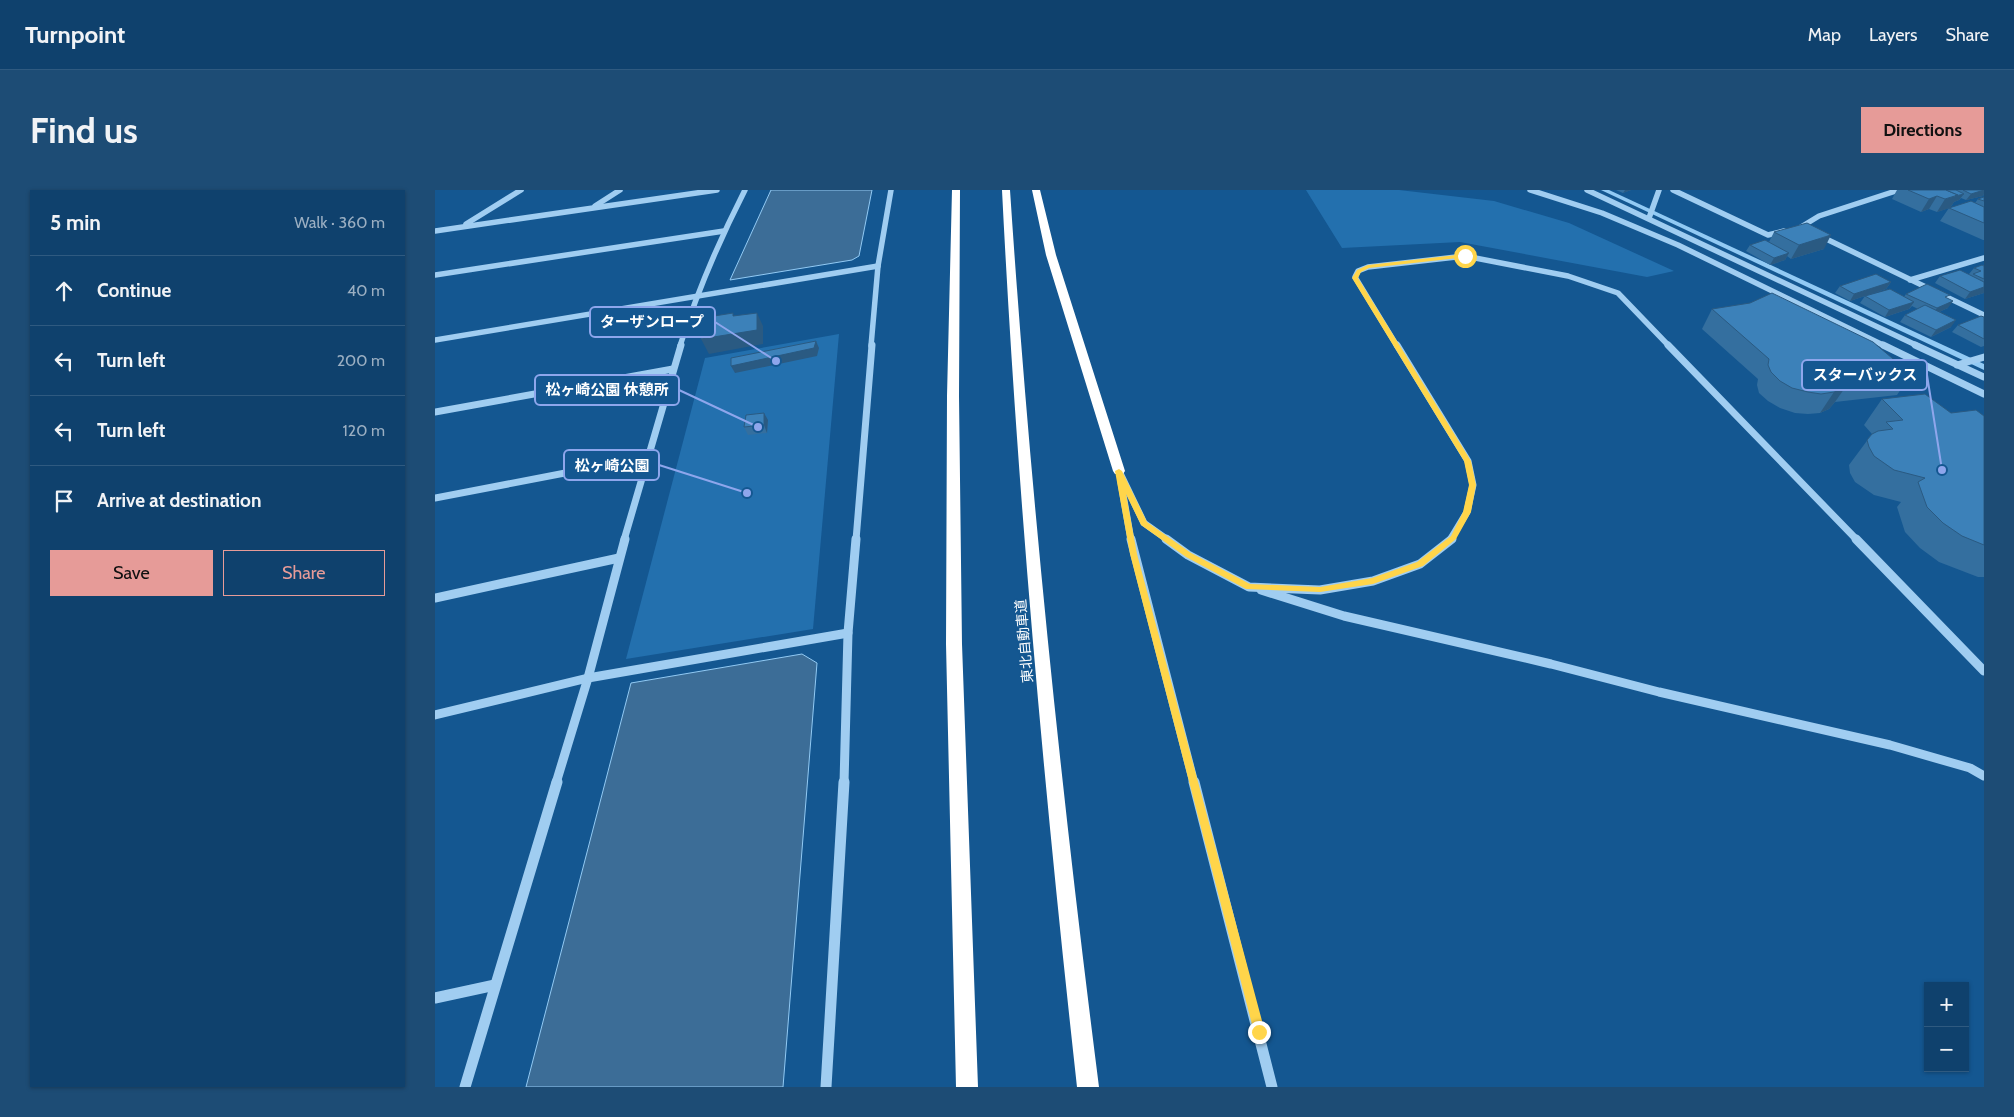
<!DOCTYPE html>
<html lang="en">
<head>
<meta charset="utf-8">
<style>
  body { margin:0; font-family:Cabin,"Noto Sans JP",sans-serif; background:#1d4c75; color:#f1f3f6 }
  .controls { position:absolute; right:15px; bottom:15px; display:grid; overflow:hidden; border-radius:0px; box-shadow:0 1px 4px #0004 }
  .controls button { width:45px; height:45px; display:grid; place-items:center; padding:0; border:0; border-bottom:1px solid #2f5a80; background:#0f416d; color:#f1f3f6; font:25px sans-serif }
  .stop { position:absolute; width:15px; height:15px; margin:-11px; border:4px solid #ffd54a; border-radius:50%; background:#fff }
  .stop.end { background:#ffd54a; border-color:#fff; box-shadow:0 1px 5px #0008 }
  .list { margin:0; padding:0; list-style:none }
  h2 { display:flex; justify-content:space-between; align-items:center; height:65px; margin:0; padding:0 20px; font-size:21px }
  h2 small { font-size:16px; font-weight:400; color:#9bafc2 }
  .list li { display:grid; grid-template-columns:32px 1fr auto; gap:15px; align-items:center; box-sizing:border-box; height:70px; padding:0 20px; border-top:1px solid #2f5a80 }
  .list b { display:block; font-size:19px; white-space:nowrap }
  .list em { font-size:16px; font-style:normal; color:#9bafc2 }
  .actions { display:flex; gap:10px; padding:15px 20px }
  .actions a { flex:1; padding:11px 0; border:1px solid #e69b98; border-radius:0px; text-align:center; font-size:18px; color:#e69b98 }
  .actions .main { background:#e69b98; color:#111 }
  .icon { flex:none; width:28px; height:28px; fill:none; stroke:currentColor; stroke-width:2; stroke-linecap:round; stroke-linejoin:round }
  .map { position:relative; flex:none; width:1549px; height:897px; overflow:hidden; border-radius:0px }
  header { display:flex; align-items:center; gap:30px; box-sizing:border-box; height:70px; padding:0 25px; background:#0f416d; border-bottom:1px solid #2f5a80 }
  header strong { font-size:24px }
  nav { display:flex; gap:28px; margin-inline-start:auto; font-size:18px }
  .intro { display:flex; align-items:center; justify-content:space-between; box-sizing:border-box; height:120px; padding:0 30px }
  h1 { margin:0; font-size:35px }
  .button { padding:12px 22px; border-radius:0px; background:#e69b98; color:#111; font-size:18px; font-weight:700 }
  main { display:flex; gap:30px; padding:0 30px }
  aside { flex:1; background:#0f416d; border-radius:0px; box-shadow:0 1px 4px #0004 }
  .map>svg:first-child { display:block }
  .green { fill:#2370ae }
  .water { fill:#3c6d97; stroke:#92caf4 }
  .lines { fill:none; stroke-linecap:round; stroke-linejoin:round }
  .stream { fill:#92caf4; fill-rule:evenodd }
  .minor-far3 { stroke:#a0cdf1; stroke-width:5.5 }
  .minor-far2 { stroke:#a0cdf1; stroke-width:7 }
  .minor-far1 { stroke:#a0cdf1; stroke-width:9 }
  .minor { stroke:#a0cdf1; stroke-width:11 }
  .highway { fill:#fff; fill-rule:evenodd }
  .wall { fill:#346f9f }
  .shaded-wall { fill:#2a5a82 }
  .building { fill:#3c81b9; stroke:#2a5a82 }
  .route { fill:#ffd54a }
  .labels { text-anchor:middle; stroke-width:4; stroke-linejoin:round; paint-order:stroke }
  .street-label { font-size:14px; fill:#fff; stroke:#145791 }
  .leader { fill:none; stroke:#8ea6ec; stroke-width:2 }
  .callout-dot { fill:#8ea6ec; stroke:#145791; stroke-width:2 }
  .callout { fill:#145791; stroke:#8ea6ec; stroke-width:2 }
  .callout-label { font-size:15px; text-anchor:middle; font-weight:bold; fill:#fff }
</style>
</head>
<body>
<header>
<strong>Turnpoint</strong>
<nav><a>Map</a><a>Layers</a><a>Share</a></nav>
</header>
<div class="intro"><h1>Find us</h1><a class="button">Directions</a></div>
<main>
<aside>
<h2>5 min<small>Walk · 360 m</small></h2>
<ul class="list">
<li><svg class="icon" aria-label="ahead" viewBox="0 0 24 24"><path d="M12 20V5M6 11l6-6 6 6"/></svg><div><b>Continue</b></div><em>40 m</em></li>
<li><svg class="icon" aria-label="left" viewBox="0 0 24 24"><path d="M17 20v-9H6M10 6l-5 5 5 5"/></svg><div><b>Turn left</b></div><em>200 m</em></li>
<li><svg class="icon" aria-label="left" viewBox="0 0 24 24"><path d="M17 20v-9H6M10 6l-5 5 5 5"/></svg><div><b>Turn left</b></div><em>120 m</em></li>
<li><svg class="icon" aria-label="arrive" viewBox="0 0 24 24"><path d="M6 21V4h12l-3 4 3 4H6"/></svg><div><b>Arrive at destination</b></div></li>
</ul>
<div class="actions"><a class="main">Save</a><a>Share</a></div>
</aside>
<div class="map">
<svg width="1549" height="897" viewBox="0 0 1549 897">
  <rect width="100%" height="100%" fill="#145791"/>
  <g class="green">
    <path d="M871,0H964L1059,11L1134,33L1239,81L1212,87L1025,52L907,58Z"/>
    <path d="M404,144L378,439L191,469L270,168Z"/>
  </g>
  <g class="water">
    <path d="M336,0H437L424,66L417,70L295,90Z"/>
    <path d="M367,464L382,473L348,897H91L196,493Z"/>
  </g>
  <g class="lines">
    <path class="stream" d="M1166,0H1174L1549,174V180Z"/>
    <g class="minor-far3">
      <path d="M1095,0L1167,23L1243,55L1450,156"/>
      <path d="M1152,0L1483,156"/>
      <path d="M1238,0L1333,45L1349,41"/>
      <path d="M160,16L185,0"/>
      <path d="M1214,28L1224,0"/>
      <path d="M31,34L86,0"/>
      <path d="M1366,37L1384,26L1464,0"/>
      <path d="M0,41L282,0"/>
      <path d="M1385,46L1549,125"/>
      <path d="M0,85L289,41"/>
      <path d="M1475,90L1549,68"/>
      <path d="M0,150L443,76"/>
      <path d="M245,156C262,102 284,51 310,0"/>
      <path d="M436,156L443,76L456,0"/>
      <path d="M962,156L920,87L923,81L933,77L1030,66L1133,86L1183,103L1234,156"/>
    </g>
    <g class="minor-far2">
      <path d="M962,155L1033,271L1038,295L1032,322L1015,350"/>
      <path d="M1233,155L1422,350"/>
      <path d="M1448,155L1549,204"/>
      <path d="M1480,155L1549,187"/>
      <path d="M1522,175L1549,167"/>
      <path d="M0,222L238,179"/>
      <path d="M684,281L709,333L733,350"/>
      <path d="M686,293L696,350"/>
      <path d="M0,308L213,267"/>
      <path d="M189,350L246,155"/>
      <path d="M421,350L437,155"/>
    </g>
    <g class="minor-far1">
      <path d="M696,349L759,593"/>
      <path d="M731,349L753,365L814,397L885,400L938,391L985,374L1017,349"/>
      <path d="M1421,349L1549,481"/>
      <path d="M826,400L909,426L1116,474L1224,502L1455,555L1535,578L1549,586"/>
      <path d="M0,408L184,368"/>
      <path d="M0,525L153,488L413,443"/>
      <path d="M121,593L153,488L190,349"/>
      <path d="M409,593L413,443L421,349"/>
    </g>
    <g class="minor">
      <path d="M759,592L837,897"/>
      <path d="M0,808L60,795"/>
      <path d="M30,897L122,592"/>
      <path d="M391,897L409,592"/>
    </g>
    <g class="highway">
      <path d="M517,0H525L524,206L527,454L543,897H521L511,454L512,206Z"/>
      <path d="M567,0H575C595,300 626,599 664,897H642C609,599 582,300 567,0Z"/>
      <path d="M597,0H605L621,65L690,281L688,284H680L678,281L611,65Z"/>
    </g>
  </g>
  <g class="wall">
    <path d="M1181,0H1196L1188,3Z"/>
    <path d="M1462,0H1549V4L1548,6L1531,10L1526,8L1524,10L1519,12L1515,18L1540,13L1543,9L1549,7V50H1548L1505,31L1514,18L1502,22L1494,19L1486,22L1457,9Z"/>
    <path d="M1339,42L1389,59L1356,69L1352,66L1350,70L1335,75L1311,61L1315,55L1334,52Z"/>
    <path d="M1549,75V103L1530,109L1500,93L1505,86L1534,84L1539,78Z"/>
    <path d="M1456,92L1451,99L1415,111L1400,103L1405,96Z"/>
    <path d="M1471,104L1512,108L1513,118L1504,122L1516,137L1496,147L1465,132L1470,125L1483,119L1477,116L1474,119L1450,127L1425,113L1430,106L1469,107Z"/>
    <path d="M1277,119L1476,184L1462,205L1400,212L1394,219L1385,223L1373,224L1360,223L1345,218L1333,211L1324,203L1322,195L1323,189L1267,139Z"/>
    <path d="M1549,127V156L1546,157L1517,142L1523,135Z"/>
    <path d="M1447,209L1516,223L1549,226V387H1543L1504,372L1485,358L1470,342L1462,317L1466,312L1439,305L1420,292L1415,283L1414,275L1437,244L1429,235Z"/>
    <path d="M333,230L332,243L313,245L309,237Z"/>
  </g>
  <g class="shaded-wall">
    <path d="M1190,0H1196L1188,3Z"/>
    <path d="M1549,0V4L1548,6L1531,10L1536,4Z"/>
    <path d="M1529,4L1524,10L1519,12L1515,18L1502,22L1510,9Z"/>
    <path d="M1502,6L1494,19L1486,22L1494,9Z"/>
    <path d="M1396,45L1389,59L1356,69L1364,55Z"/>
    <path d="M1354,63L1350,70L1335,75L1339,68Z"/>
    <path d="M1456,92L1451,99L1415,111L1419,104Z"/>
    <path d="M1549,97V103L1530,109L1535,102Z"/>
    <path d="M1518,111L1513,118L1497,125L1502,118Z"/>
    <path d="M1479,112L1474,119L1450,127L1454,120Z"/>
    <path d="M322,123L328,136V154L274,164L266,149Z"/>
    <path d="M1521,130L1516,137L1496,147L1501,140Z"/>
    <path d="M381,151L384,158L382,166L300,183L296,176Z"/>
    <path d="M1414,192L1400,212L1394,219L1385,223L1399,202Z"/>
    <path d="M329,223L333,230L332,243L329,235Z"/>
  </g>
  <g class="building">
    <path d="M1473,0H1511L1523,5L1510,9L1502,6L1494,9Z"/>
    <path d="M1511,0H1521L1529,4L1520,6L1523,5Z"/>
    <path d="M1528,0H1549L1536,4Z"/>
    <path d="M1549,7V11L1543,9Z"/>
    <path d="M1536,11L1549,17V33L1514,18Z"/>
    <path d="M1372,33L1396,45L1364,55L1339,42Z"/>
    <path d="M1330,50L1354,63L1339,68L1315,55Z"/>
    <path d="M1547,75L1549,76V89L1538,84L1546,81L1539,78Z"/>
    <path d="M1525,80L1549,92V97L1535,102L1505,86Z"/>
    <path d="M1441,84L1456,92L1419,104L1405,96Z"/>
    <path d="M1492,94L1515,105L1510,107L1518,111L1502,118L1471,104Z"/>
    <path d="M1455,99L1479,112L1454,120L1430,106Z"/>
    <path d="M1337,103L1438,152L1476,184L1414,192L1407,199L1399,202L1386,204L1373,202L1357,198L1345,191L1336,182L1333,175L1334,169L1277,119L1315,113Z"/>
    <path d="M1490,115L1521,130L1501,140L1470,125Z"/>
    <path d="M298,123V126L322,123V140L266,149L267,128Z"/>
    <path d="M1546,126L1549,127V149L1523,135Z"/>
    <path d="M381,151L379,158L296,176V168Z"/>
    <path d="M1490,204L1516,223L1541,220L1549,226V355L1527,346L1508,333L1492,317L1483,292L1490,288L1459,280L1439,266L1434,257L1432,250L1437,244L1443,241L1458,239L1451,232L1468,230L1447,209Z"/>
    <path d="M329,223V235L309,237L311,225Z"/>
  </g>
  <path class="route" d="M1030,64L1032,67L934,78L926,82L923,88L1036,271L1041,295L1036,322L1021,349L988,376L938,394L885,402L811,399L751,367L706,335L691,304L702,364L830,842L828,845L824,847L820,845L819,842L695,364L680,281L684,279L687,281L712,332L756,363L815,394L885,397L937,388L982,372L1016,346L1028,322L1034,295L1029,271L917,88L922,80L933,75Z"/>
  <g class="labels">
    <g class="street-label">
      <text transform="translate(589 451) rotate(-95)" y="5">東北自動車道</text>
    </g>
  </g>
  <path class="leader" d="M341 171L280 132M1507 280L1492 185M323 237L244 200M312 303L224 275"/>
  <g class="callout-dot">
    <circle cx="341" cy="171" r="5"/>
    <circle cx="1507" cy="280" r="5"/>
    <circle cx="323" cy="237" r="5"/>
    <circle cx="312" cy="303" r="5"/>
  </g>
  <g class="callout">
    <rect x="155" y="117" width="125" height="30" rx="5"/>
    <rect x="1367" y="170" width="125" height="30" rx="5"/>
    <rect x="100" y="185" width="144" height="30" rx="5"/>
    <rect x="129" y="260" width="95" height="30" rx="5"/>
  </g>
  <g class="callout-label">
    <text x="217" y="137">ターザンロープ</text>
    <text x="1430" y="190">スターバックス</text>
    <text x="172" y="205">松ヶ崎公園 休憩所</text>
    <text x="177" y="281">松ヶ崎公園</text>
  </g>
</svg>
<div class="controls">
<button>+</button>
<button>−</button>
</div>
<div class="stop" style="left:1030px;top:66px"></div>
<div class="stop end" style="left:824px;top:842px"></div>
</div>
</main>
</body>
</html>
